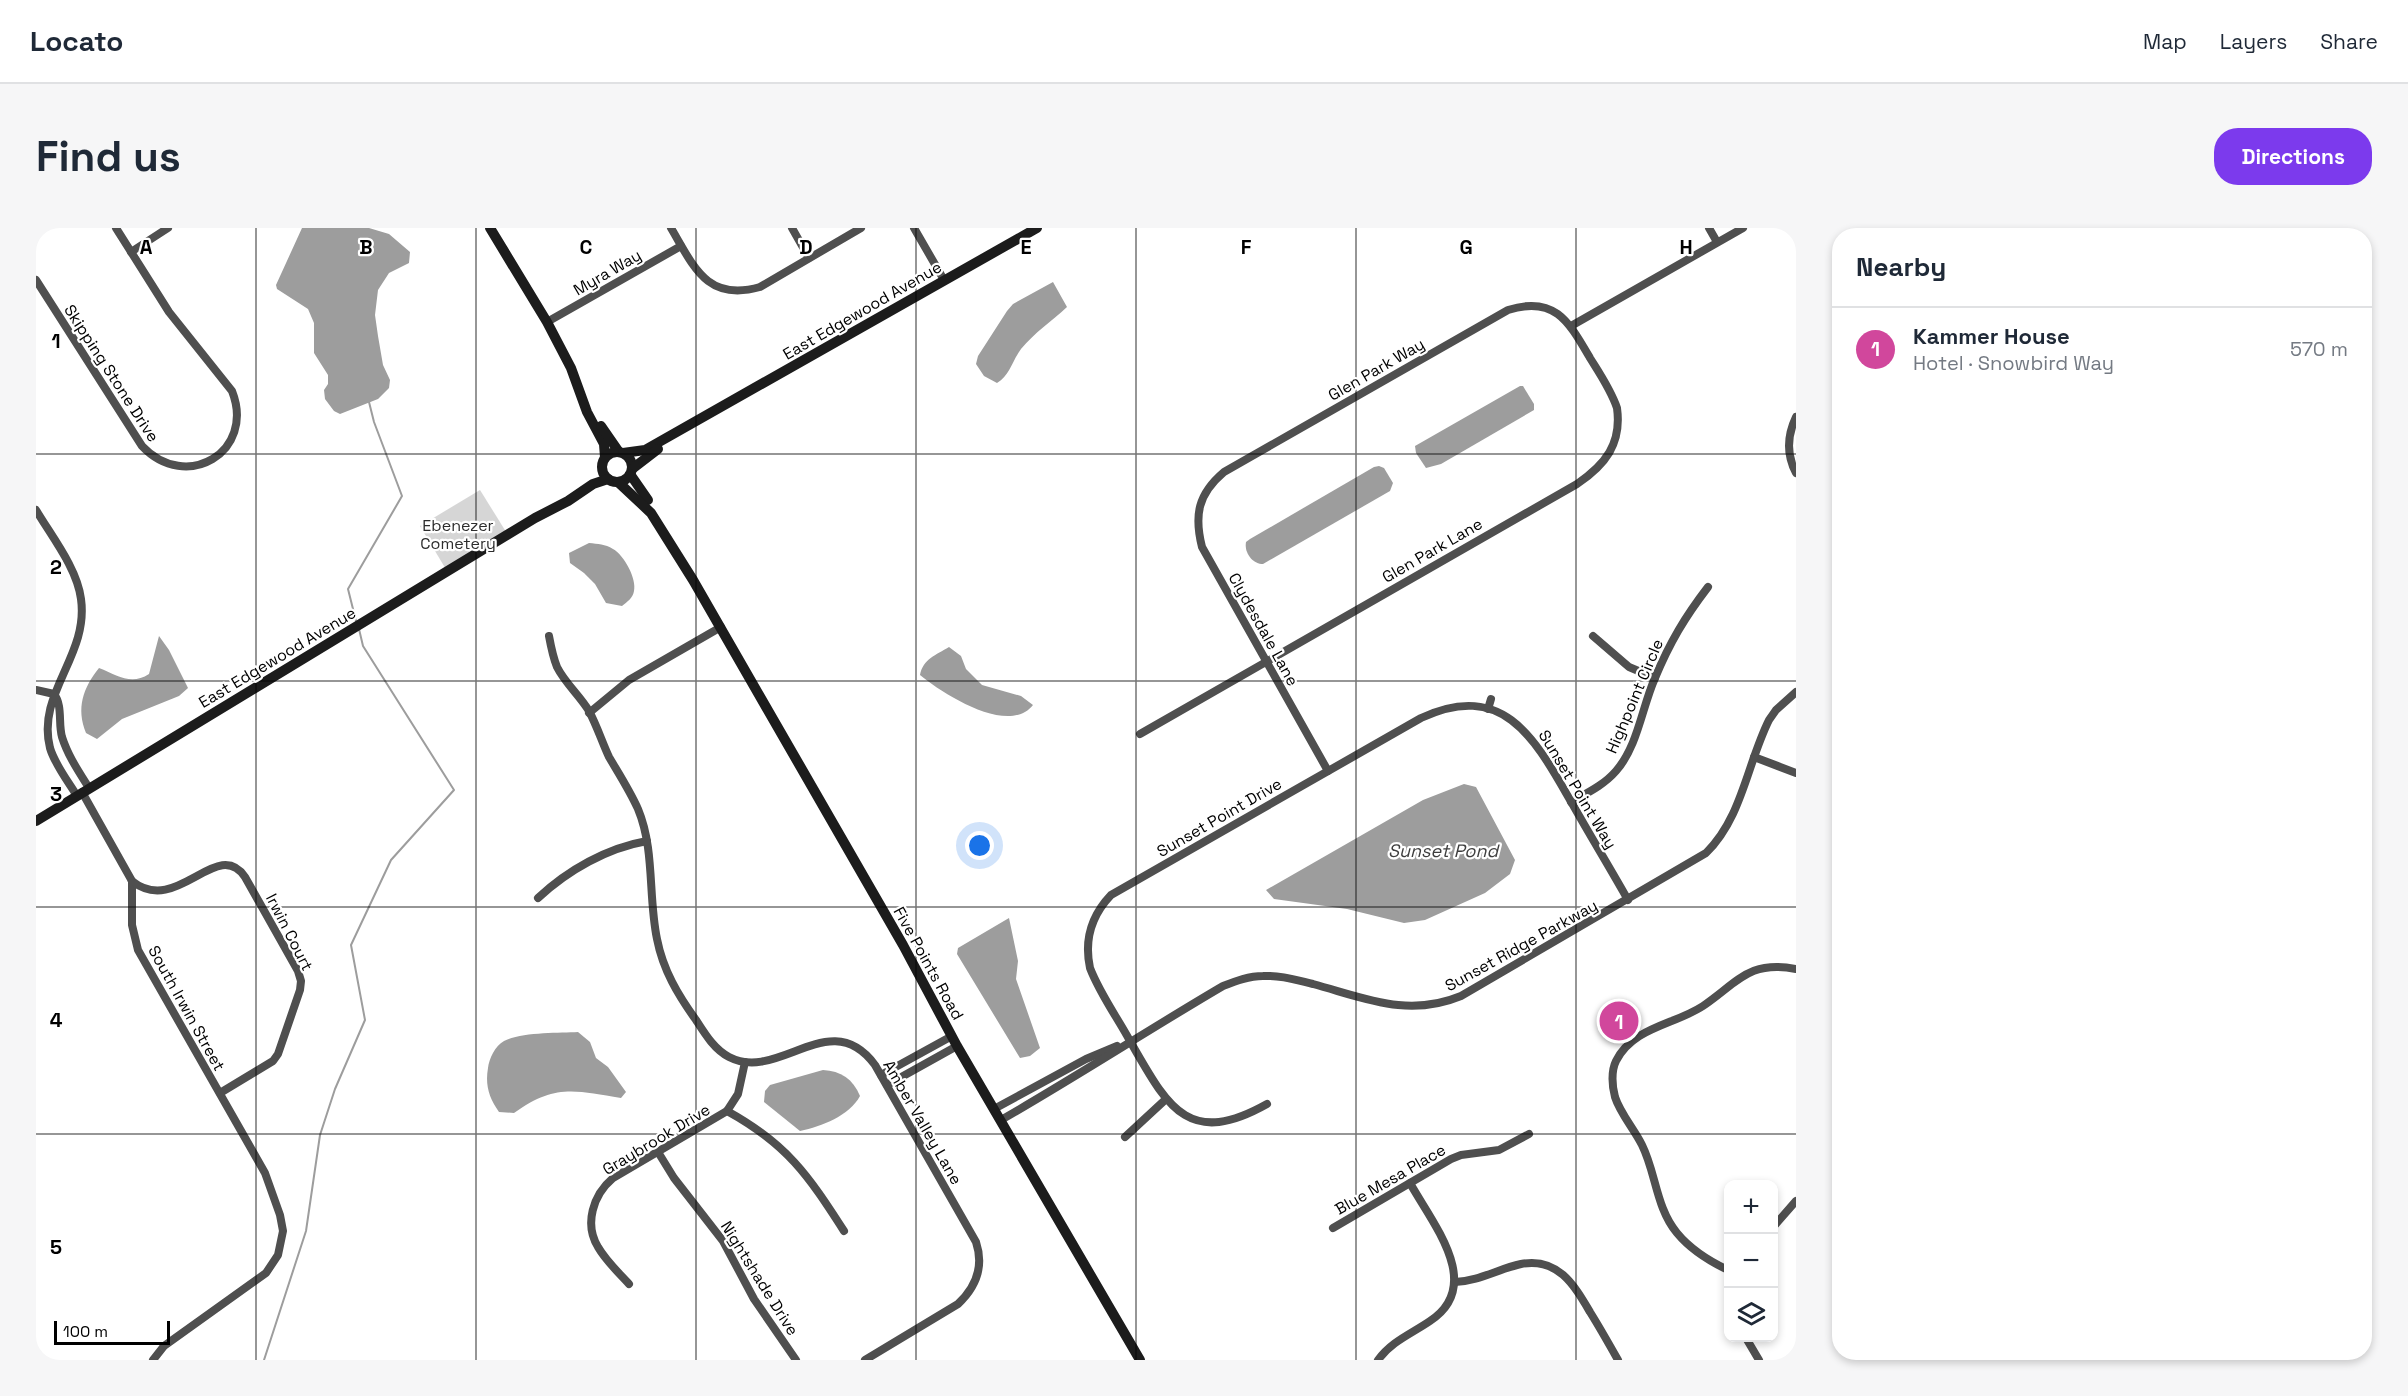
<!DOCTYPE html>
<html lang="en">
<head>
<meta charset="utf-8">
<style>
  body { margin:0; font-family:"Space Grotesk",sans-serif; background:#f6f6f7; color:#1f2937 }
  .controls { position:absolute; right:18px; bottom:18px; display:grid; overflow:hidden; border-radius:12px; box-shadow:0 3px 9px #0003 }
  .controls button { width:54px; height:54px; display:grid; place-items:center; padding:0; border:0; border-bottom:2px solid #e0e1e3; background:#fff; color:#1f2937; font:30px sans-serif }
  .scale { position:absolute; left:18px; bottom:15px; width:116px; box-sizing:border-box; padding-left:6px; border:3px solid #000; border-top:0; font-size:16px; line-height:21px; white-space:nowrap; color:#000; -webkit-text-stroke:4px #fff; paint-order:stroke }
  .you { position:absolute; left:944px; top:618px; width:21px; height:21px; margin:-15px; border:4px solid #fff; border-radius:50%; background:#1a73e8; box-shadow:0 0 0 9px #1a73e833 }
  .badge { display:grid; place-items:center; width:39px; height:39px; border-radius:50%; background:#7c3aed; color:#fff; font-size:20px; font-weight:700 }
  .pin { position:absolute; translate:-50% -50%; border:3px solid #fff; box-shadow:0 2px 6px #0006 }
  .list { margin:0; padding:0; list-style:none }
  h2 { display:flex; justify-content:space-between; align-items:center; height:78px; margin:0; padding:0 24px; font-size:26px }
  h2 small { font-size:20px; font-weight:400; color:#747a83 }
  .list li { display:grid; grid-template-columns:39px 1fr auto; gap:18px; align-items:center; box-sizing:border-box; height:84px; padding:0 24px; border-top:2px solid #e0e1e3 }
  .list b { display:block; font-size:22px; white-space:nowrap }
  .list p { margin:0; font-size:20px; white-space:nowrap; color:#747a83 }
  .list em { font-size:20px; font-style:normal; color:#747a83 }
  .icon { flex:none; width:33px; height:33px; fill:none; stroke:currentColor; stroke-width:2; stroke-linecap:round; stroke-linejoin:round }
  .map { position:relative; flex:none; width:1760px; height:1132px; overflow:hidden; border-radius:24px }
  header { display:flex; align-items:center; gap:36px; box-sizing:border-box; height:84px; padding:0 30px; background:#fff; border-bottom:2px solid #e0e1e3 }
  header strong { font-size:28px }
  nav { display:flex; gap:33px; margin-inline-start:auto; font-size:21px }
  .intro { display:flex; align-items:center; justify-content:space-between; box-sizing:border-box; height:144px; padding:0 36px }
  h1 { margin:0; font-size:42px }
  .button { padding:15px 27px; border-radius:24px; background:#7c3aed; color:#fff; font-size:21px; font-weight:700 }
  main { display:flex; gap:36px; padding:0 36px }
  aside { flex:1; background:#fff; border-radius:24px; box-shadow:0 3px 9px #0003 }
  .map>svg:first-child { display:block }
  .green { fill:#d6d6d6 }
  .water { fill:#9d9d9d }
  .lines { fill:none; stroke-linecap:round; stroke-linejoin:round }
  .stream { stroke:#9d9d9d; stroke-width:2 }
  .street { stroke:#4f4f4f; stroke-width:8 }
  .secondary { stroke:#1c1c1c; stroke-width:10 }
  .grid { fill:none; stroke:#000; stroke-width:1.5; stroke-opacity:0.55 }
  .labels { text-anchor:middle; stroke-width:4.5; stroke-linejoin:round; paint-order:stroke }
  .street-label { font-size:16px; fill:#000; stroke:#fff }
  .park-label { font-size:16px; fill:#2d2d2d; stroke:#fff }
  .water-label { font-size:18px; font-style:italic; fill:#3e3e3e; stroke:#fff }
  .grid-label { font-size:20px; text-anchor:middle; font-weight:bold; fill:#000; stroke:#fff; stroke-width:4.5; stroke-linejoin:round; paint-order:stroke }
</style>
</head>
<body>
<header>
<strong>Locato</strong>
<nav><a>Map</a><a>Layers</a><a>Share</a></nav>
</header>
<div class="intro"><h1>Find us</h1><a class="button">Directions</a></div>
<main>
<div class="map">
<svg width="1760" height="1132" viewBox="0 0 1760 1132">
  <rect width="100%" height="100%" fill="#fff"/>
  <path class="green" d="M444,262L472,307L411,343L384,298Z"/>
  <g class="water">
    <path d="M266,0H333L353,6L374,24L373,35L353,45L342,62L339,87L342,108L347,137L354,152L353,160L342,171L304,186L298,183L289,171L288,162L292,156V147L278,125V95L272,81L241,61L240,57Z"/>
    <path d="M1017,54L1031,79C1016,93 998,105 985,121C976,133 974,147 961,155L948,148L940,136L942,128L971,83L977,76Z"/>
    <path d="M1484,158H1487L1498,176V182L1405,236L1390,240L1380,225L1379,218Z"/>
    <path d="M1343,238L1348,240L1357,255L1354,263L1227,336C1217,336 1208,325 1210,314L1214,311L1338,239Z"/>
    <path d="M553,315C562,316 569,316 577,321C588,327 601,351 598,363C597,370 591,374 586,378L570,375L559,356L548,345L534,335L533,325Z"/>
    <path d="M123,408L133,422L152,460L143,468L86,491L61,511L50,505C40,480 47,460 63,440C81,447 95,458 113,446Z"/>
    <path d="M913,419L925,428L930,441L946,457L985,468L997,477C973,508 907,466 884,447C887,431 900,427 913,419Z"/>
    <path d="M1428,556L1440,559L1479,632L1474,646L1449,665L1389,692L1368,695L1311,681L1238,671L1230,662L1387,572Z"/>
    <path d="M973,690L982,733L980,751L1004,820L994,828L984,830L921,726L922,720Z"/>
    <path d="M542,804L554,814L560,830L572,839L590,864L585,870C538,862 518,856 478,885L463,884C453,870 449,857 452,840C453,831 459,818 468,813C485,804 523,805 542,804Z"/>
    <path d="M787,842C805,843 817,851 824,868C813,888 786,898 764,903L728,874L729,863L734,857Z"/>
  </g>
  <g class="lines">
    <g class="stream">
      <path d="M320,393L312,361L366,268L338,194L333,174"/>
      <path d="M228,1132L270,1003L284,907L299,861L329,792L315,717L355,632L418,562L327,418L323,401"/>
    </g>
    <g class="street">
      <path d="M635,0C658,39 671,74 724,59L825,0"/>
      <path d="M756,0L773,30"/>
      <path d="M878,0L908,52"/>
      <path d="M1673,0L1681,14"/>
      <path d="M95,24L132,0"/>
      <path d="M0,52L106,218C150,265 220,224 196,163L133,84L80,0"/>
      <path d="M511,94L645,18"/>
      <path d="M1535,98L1707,0"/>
      <path d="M1760,189C1751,208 1750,226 1760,245"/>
      <path d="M0,282C16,309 41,340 45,371C53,428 0,465 14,520C19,537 32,553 41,568"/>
      <path d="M513,408C515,419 517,429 521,439C529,455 544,468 553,483C561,498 566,514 573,529C583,546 594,563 602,581C619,622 612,668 621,711C627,742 642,767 660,792C669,806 678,821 693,829C743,855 794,776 839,837L940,1014C948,1038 940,1059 922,1076L829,1132"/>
      <path d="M1557,408L1593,439L1619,450"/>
      <path d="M0,462L18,466"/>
      <path d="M18,466C27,478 22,495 26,509C32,528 43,544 53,560"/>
      <path d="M1452,481L1455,471"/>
      <path d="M553,485L593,452L685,399"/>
      <path d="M1104,506C1250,423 1395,339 1541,256C1569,237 1586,216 1581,180C1575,162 1564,146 1554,130C1533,94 1519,67 1472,82L1188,244C1162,266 1158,287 1166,319L1292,543"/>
      <path d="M1718,529L1760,545"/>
      <path d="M46,564L96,653V697L102,722L229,945L244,987L247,1003L242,1027L230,1045L128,1118L117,1132"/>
      <path d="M1535,574C1551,565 1568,557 1580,543C1602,518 1606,479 1619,450C1634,414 1649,389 1672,359"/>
      <path d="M96,653C141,689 181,608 209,649L262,743L265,753L264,762L242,826L237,833L184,865"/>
      <path d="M502,670C532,642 571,620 611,613"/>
      <path d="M845,847L916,808"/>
      <path d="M851,857L921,818"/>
      <path d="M1231,876C1151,921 1131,877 1094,813C1081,789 1064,766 1054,740C1048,712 1055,688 1075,667L1385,490C1470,450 1501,515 1537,577C1555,609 1574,640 1592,672"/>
      <path d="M958,881L1050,831L1081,818"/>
      <path d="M691,883C751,916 772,947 808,1003"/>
      <path d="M965,892C1040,849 1112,802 1187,758C1200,753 1213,748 1227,748C1244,747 1260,752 1277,756C1329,770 1372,790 1425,768L1670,625C1706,590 1711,536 1733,492L1740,482L1760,464"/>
      <path d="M1089,909L1129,872"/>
      <path d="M622,924L638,950L687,1013L718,1071L760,1132"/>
      <path d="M1738,998L1760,973"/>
      <path d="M1297,1000L1415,931L1425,927L1463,922L1493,906"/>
      <path d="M1692,1042C1673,1033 1655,1022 1641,1005C1620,980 1620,945 1606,917C1598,901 1584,885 1579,869C1576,858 1575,843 1580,833C1597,799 1638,797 1667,778C1702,754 1713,732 1760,741"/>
      <path d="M1419,1054C1443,1053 1462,1041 1485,1036C1522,1029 1538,1057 1554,1084C1564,1100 1573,1116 1582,1132"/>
      <path d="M593,1056C583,1045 570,1033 562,1019C548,996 557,967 577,950L691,883L702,866L709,834"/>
      <path d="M1710,1110L1723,1132"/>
      <path d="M1342,1132C1356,1113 1375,1106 1394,1093C1449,1057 1396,995 1374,955"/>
    </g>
    <g class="secondary">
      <path d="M454,0L511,94L535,140L551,184L568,216L569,229"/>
      <path d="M565,198L583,224"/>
      <circle cx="581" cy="239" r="15"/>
      <path d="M587,225L609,222L1001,0"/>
      <path d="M596,241L622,221"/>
      <path d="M594,246L612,272"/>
      <path d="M582,254L615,285L657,352L867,717L921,818L1104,1132"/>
      <path d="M0,593L499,290L532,273L557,256L572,251"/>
    </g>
  </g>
  <path class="grid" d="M220,0V1132M440,0V1132M660,0V1132M880,0V1132M1100,0V1132M1320,0V1132M1540,0V1132M0,226H1760M0,453H1760M0,679H1760M0,906H1760"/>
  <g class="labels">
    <g class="street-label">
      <text transform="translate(571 44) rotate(-30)" y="6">Myra Way</text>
      <text transform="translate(826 82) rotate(-30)" y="6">East Edgewood Avenue</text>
      <text transform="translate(1340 141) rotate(-30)" y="6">Glen Park Way</text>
      <text transform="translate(76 145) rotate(57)" y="6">Skipping Stone Drive</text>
      <text transform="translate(1396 322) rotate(-30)" y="6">Glen Park Lane</text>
      <text transform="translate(1228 401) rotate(61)" y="6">Clydesdale Lane</text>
      <text transform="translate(241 429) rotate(-31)" y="6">East Edgewood Avenue</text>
      <text transform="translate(1598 468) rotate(-67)" y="6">Highpoint Circle</text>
      <text transform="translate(1542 561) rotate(59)" y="6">Sunset Point Way</text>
      <text transform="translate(1183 589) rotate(-30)" y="6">Sunset Point Drive</text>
      <text transform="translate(254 704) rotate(63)" y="6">Irwin Court</text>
      <text transform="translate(1485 717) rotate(-29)" y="6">Sunset Ridge Parkway</text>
      <text transform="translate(893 735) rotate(61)" y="6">Five Points Road</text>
      <text transform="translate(151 780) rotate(61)" y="6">South Irwin Street</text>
      <text transform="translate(887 894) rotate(60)" y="6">Amber Valley Lane</text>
      <text transform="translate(620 911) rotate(-31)" y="6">Graybrook Drive</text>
      <text transform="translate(1354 951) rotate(-30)" y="6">Blue Mesa Place</text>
      <text transform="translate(724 1050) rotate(58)" y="6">Nightshade Drive</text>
    </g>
    <g class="park-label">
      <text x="422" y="303">Ebenezer<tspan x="422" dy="18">Cometery</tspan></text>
    </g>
    <g class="water-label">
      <text x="1407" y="629">Sunset Pond</text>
    </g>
  </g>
  <g class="grid-label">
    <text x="110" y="26">A</text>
    <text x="330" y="26">B</text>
    <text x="550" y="26">C</text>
    <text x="770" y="26">D</text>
    <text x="990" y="26">E</text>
    <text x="1210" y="26">F</text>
    <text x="1430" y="26">G</text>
    <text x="1650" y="26">H</text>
    <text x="20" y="120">1</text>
    <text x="20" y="346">2</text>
    <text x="20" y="573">3</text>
    <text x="20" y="799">4</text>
    <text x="20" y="1026">5</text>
  </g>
</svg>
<div class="controls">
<button>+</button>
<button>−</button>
<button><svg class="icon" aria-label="layers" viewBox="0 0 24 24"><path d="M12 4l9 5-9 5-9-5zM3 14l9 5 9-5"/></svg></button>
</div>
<div class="scale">100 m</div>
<div class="you"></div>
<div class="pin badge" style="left:1583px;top:793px;background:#d1479c">1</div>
</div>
<aside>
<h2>Nearby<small></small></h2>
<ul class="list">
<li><span class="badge" style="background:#d1479c">1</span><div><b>Kammer House</b><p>Hotel · Snowbird Way</p></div><em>570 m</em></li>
</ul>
</aside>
</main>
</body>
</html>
